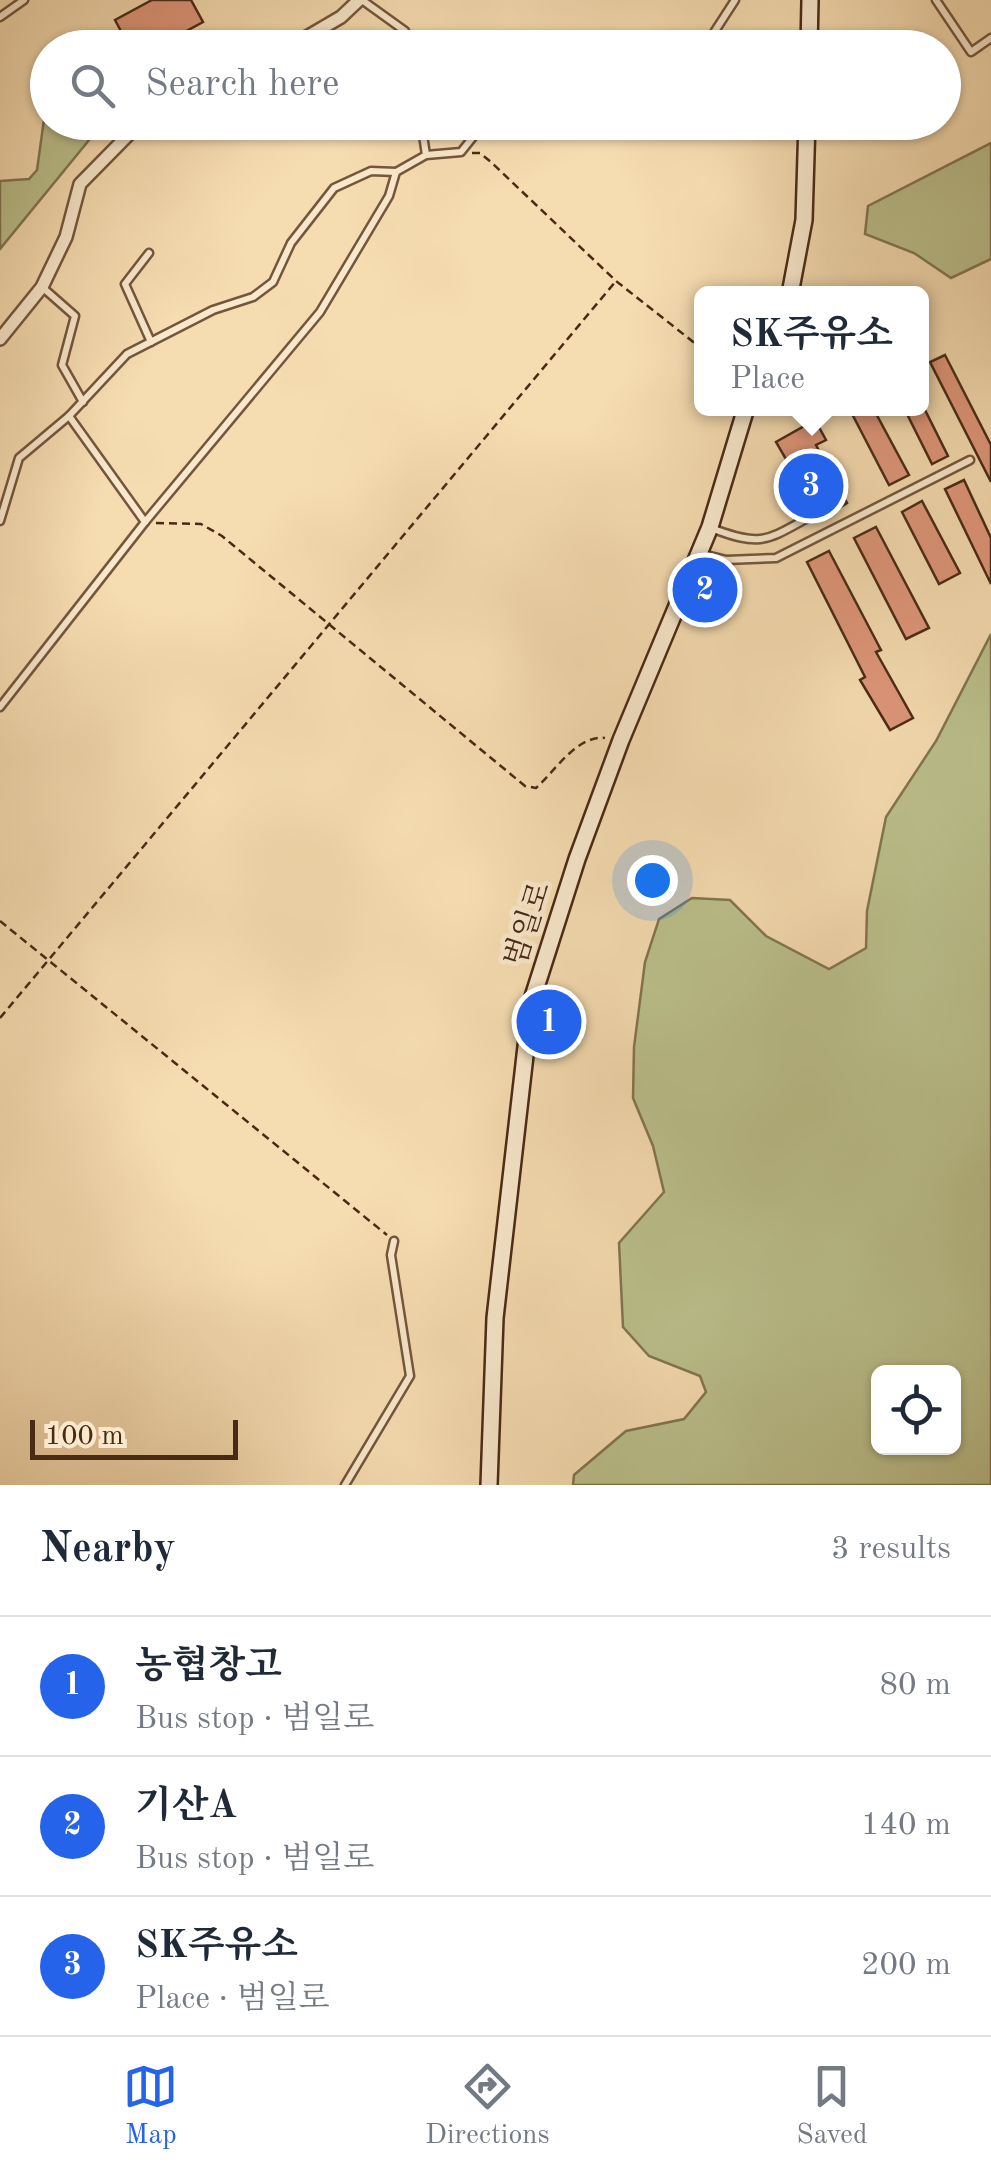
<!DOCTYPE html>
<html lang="en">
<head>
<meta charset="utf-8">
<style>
  body { margin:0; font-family:"Old Standard TT","Noto Serif KR",serif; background:#f6f6f7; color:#1f2937 }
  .controls { position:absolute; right:30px; bottom:30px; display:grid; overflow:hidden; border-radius:15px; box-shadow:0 2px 8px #0004 }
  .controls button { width:90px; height:90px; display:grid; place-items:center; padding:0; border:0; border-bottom:2px solid #e0e1e3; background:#fff; color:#1f2937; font:50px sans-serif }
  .scale { position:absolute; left:30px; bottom:25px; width:208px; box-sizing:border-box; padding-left:10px; border:5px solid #492a15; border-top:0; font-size:28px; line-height:35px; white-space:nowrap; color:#492a15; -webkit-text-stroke:8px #f9e8cc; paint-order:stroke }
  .you { position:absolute; left:652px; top:880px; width:35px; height:35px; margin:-25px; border:8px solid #fff; border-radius:50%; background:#1a73e8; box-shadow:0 0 0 15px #1a73e833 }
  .badge { display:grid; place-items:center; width:65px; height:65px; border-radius:50%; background:#2563eb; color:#fff; font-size:32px; font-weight:700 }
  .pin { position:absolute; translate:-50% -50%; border:5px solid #fff; box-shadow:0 2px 10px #0006 }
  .popup { position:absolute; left:694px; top:286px; width:235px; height:130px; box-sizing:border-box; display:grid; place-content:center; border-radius:15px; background:#fff; filter:drop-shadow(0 2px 8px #0005); font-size:32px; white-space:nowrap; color:#747a83 }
  .popup b { font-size:38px; color:#1f2937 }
  .popup::after { content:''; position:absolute; left:50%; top:100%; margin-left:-20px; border:20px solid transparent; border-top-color:#fff }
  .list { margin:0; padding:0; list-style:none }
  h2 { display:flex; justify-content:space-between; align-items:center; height:130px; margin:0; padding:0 40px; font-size:42px }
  h2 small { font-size:32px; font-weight:400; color:#747a83 }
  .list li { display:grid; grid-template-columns:65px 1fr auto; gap:30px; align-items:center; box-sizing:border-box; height:140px; padding:0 40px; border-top:2px solid #e0e1e3 }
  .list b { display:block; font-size:38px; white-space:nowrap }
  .list p { margin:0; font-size:32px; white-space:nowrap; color:#747a83 }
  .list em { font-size:32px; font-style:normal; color:#747a83 }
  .icon { flex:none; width:55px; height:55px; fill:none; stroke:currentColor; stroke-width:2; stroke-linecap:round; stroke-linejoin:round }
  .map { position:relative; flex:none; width:991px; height:1485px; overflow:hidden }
  .search { position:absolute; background:#fff; box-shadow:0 2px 8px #0004; left:30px; right:30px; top:30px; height:110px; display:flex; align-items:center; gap:25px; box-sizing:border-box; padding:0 35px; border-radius:55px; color:#747a83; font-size:38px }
  .sheet { height:550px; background:#fff }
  nav { display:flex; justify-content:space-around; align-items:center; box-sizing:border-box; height:140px; border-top:2px solid #e0e1e3; background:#fff; font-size:28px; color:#747a83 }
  nav a { display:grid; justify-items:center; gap:5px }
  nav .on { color:#2563eb }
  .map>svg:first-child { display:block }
  .green { fill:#bbc08c; stroke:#827550; stroke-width:2.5; fill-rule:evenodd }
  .building { fill:#df967a; stroke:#492a15; stroke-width:2.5 }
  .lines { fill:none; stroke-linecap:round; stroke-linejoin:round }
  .lane-casing { stroke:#74563c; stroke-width:11 }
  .street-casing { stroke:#74563c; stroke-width:16 }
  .secondary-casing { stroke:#492a15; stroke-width:20 }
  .path { stroke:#492a15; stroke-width:2.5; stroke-dasharray:8 5; stroke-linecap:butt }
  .lane { stroke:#f9e8cc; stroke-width:6 }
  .street { stroke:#f9e8cc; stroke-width:11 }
  .secondary { stroke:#f9e8cc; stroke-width:15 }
  .labels { text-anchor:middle; stroke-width:9; stroke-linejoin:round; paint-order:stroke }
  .street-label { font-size:30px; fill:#492a15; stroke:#f9e8cc }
</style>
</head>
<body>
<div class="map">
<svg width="991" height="1485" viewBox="0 0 991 1485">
  <rect width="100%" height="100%" fill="#f6dcb1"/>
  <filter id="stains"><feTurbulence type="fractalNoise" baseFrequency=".002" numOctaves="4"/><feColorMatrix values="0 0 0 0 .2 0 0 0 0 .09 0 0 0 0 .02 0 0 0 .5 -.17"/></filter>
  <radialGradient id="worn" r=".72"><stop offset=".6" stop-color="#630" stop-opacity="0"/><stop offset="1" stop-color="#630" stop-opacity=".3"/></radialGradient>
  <g class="green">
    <path d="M47,98L48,122L103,123L0,249V181L29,179L37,170Z"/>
    <path d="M991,143V259L951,278L914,253L865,234L868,206Z"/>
    <path d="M991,634V1485H573L574,1475L626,1431L684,1419L706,1392L700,1376L649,1356L623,1327L619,1243L664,1192L653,1146L633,1098L634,1047L645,962L659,919L692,898L730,900L766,936L829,969L866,948L867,911L886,817L936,741ZM954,1372V1448H878V1372Z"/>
  </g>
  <g class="building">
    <path d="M152,0H191L203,22L155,48H130L115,20Z"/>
    <path d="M945,355L991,445V482L930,362Z"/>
    <path d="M849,408H873L909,475L889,485Z"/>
    <path d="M904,408H924L948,456L932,464Z"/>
    <path d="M815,420L826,440L816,445L847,503L828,515L815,491L792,503L781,480L794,473L776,442Z"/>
    <path d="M964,480L991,538V584L945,489Z"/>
    <path d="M922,501L960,573L939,584L902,512Z"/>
    <path d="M876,527L929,628L906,639L854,538Z"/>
    <path d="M829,551L881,650L876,652L913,718L890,730L860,680L865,677L807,562Z"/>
  </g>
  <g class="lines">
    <defs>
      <g id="lane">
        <path d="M362,0L405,31L412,48"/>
        <path d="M936,0L971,52L991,38"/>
        <path d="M0,17L24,0"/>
        <path d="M704,48L735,0"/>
        <path d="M421,122L426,155"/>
        <path d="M149,253L125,284L151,342"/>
        <path d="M42,287L75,316L62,365L83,402"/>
        <path d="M69,416L145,522"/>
        <path d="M0,521L19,458L69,416L127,354L213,310L253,297L273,282L291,243L334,188L371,171L396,172"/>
        <path d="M711,528C763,548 767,540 813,515"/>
        <path d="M702,554L726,560L776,558L970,460"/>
        <path d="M0,707L145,522L320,312L389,196L396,172L426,155L461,152L485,122"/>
        <path d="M345,1485L410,1376L391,1255L394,1241"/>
      </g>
      <g id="street">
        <path d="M288,48L341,17L359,0"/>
        <path d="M0,339L42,287L66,237L80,184L141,122"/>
      </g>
      <g id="secondary">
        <path d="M809,48L810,0"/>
        <path d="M790,294L804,220L807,122"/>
        <path d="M489,1485L495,1318L531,1003L577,859L621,740L710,527L746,408"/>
      </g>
    </defs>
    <use href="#lane" class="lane-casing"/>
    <use href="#street" class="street-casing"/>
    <use href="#secondary" class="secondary-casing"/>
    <g class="path">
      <path d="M472,153H480L491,162L616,281L701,348"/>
      <path d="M156,523L201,524L222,536L525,786L536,788C555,771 577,735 605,738"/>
      <path d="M0,921L387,1235"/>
      <path d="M0,1018L616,281"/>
    </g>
    <use href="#lane" class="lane"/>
    <use href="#street" class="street"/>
    <use href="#secondary" class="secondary"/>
  </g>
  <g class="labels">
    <g class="street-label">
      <text transform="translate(527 924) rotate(-72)" y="10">범일로</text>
    </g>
  </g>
  <rect width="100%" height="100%" filter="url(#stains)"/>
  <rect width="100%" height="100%" fill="url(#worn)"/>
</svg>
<div class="controls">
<button><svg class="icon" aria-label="locate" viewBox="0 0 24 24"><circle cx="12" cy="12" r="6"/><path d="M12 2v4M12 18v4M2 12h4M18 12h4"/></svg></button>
</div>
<div class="scale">100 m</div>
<div class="you"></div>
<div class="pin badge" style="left:549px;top:1022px">1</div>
<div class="pin badge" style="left:705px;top:590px">2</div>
<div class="pin badge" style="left:811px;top:486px">3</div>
<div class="popup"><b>SK주유소</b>Place</div>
<div class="search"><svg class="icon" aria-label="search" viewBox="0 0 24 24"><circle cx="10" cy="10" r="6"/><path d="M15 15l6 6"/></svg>Search here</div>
</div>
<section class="sheet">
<h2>Nearby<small>3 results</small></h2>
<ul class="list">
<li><span class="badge">1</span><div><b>농협창고</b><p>Bus stop · 범일로</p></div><em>80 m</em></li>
<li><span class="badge">2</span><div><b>기산A</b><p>Bus stop · 범일로</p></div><em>140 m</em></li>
<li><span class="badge">3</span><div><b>SK주유소</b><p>Place · 범일로</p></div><em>200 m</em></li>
</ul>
</section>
<nav>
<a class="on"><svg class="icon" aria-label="map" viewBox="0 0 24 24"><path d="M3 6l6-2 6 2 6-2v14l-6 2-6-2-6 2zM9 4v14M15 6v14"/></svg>Map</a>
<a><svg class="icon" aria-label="directions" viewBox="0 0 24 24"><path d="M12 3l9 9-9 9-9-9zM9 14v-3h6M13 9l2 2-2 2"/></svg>Directions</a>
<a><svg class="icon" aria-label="saved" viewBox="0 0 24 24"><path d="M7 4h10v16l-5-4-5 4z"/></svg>Saved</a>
</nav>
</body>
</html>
